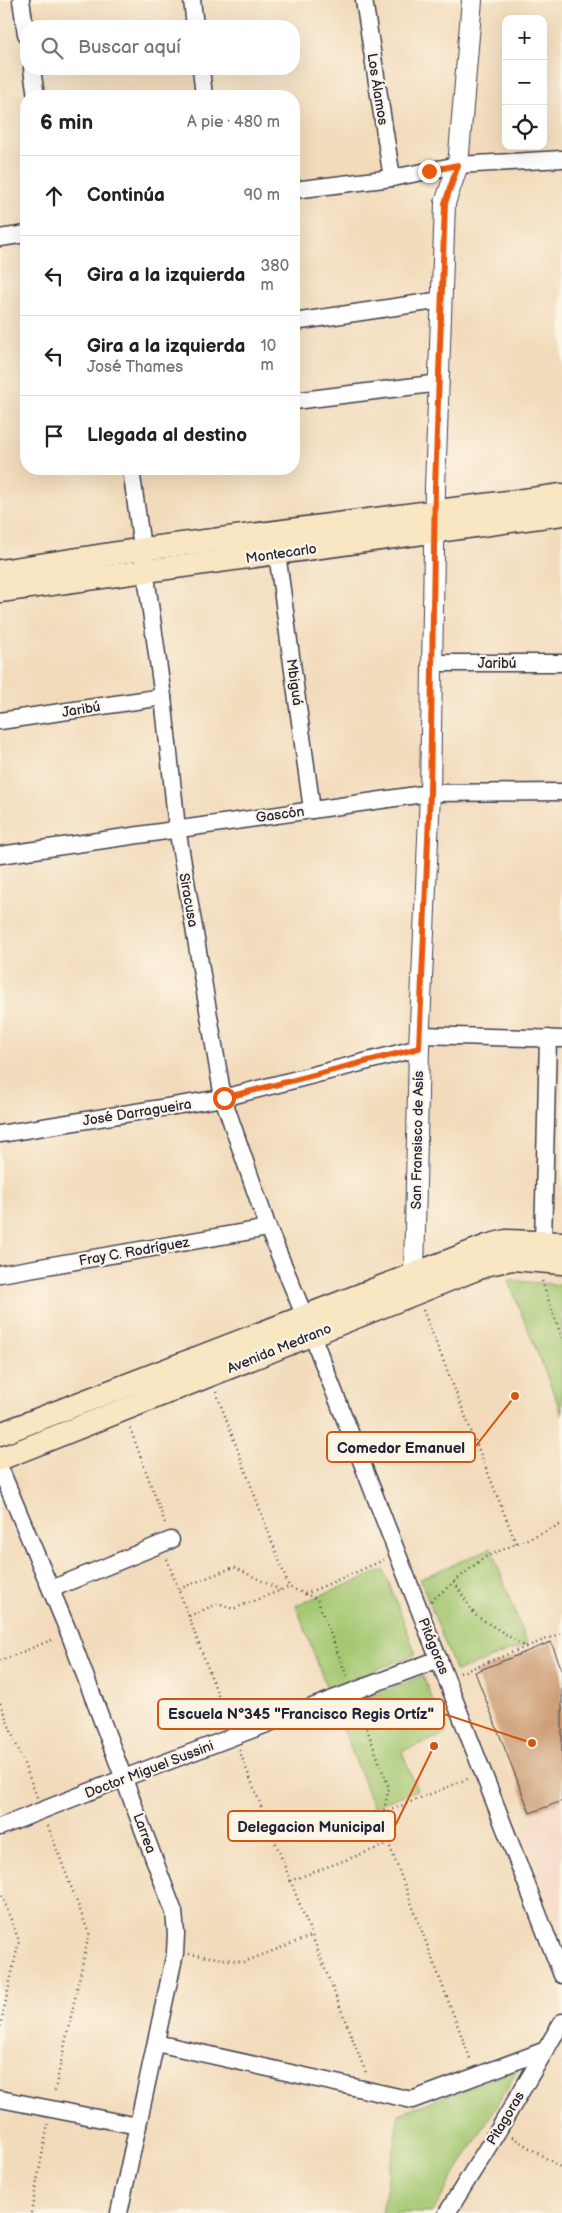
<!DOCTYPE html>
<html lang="es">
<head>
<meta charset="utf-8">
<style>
  body { margin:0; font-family:"Balsamiq Sans",sans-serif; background:#f2f2f2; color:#202124 }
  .controls { position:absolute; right:15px; top:15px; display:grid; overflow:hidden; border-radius:10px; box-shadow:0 5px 20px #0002 }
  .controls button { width:45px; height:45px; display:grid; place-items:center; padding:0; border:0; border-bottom:1px solid #e0e0e0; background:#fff; color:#202124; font:25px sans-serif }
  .stop { position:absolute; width:15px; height:15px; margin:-11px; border:4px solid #ea580c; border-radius:50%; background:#fff }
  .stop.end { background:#ea580c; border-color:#fff; box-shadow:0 1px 5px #0008 }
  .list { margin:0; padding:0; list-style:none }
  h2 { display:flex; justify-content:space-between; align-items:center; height:65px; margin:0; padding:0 20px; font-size:21px }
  h2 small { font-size:16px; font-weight:400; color:#757577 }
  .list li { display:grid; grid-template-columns:32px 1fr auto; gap:15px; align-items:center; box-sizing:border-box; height:80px; padding:0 20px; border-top:1px solid #e0e0e0 }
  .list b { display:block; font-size:19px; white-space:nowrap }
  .list p { margin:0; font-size:16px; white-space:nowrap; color:#757577 }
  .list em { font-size:16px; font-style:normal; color:#757577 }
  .icon { flex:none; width:28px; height:28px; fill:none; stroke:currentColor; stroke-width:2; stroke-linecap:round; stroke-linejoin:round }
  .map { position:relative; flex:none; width:562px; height:2213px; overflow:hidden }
  .search { position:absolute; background:#fff; box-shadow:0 5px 20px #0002; left:20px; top:20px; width:280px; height:55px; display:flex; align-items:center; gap:12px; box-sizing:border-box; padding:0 18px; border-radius:20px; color:#757577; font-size:19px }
  .panel { position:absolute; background:#fff; box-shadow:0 5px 20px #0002; left:20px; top:90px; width:280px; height:385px; border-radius:20px }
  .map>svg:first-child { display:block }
  .built { fill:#f5d3c2 }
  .green { fill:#a5c872; stroke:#647556 }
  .building { fill:#cd9f77 }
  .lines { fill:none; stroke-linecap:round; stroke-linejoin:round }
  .minor-casing { stroke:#413e4e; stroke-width:19 }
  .tertiary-casing { stroke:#413e4e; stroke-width:22 }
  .secondary-casing { stroke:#413e4e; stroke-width:25 }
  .path { stroke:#413e4e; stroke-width:2.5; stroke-dasharray:1 4; stroke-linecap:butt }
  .minor { stroke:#fff; stroke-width:16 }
  .tertiary { stroke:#fff; stroke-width:20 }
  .secondary { stroke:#f9e7c3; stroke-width:22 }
  .route { stroke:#ea580c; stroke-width:6 }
  .labels { text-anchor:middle; stroke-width:4.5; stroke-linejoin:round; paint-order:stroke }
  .street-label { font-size:14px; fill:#22223b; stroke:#fcf5e5 }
  .leader { fill:none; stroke:#d45411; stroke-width:2 }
  .callout-dot { fill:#d45411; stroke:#fcf5e5; stroke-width:2 }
  .callout { fill:#fcf5e5; stroke:#d45411; stroke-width:2 }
  .callout-label { font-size:15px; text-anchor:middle; font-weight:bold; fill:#22223b }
</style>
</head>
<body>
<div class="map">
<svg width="562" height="2213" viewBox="0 0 562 2213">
  <rect width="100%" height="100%" fill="#fcf5e5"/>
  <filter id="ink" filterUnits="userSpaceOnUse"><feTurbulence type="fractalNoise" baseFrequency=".02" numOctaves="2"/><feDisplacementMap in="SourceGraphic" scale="10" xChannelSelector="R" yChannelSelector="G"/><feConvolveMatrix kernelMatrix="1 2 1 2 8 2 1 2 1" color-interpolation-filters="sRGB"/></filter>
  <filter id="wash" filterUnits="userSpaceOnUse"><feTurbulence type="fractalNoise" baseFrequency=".0096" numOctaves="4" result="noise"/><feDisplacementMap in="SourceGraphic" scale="20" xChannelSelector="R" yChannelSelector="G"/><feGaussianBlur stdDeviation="1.12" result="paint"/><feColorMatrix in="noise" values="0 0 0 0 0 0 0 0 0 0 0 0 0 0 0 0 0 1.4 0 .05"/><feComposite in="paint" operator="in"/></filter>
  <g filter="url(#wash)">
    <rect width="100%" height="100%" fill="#f2dbbb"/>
    <path class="built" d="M562,1638V1931L522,1829L534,1824L475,1672Z"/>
    <g class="green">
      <path d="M508,1280L562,1285V1414Z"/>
      <path d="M491,1548L527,1644L456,1672L420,1579Z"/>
      <path d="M384,1570L416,1654L327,1689L296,1605Z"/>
      <path d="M423,1676L446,1734L402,1751L417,1790L373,1807L336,1710Z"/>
      <path d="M519,2068L432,2213H382L399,2114Z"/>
    </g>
    <g id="blocks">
      <path class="building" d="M551,1642L562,1670V1801L530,1813L475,1672Z"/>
    </g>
  </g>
  <g filter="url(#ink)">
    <use href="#blocks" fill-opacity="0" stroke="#413e4e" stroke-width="1"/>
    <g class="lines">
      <defs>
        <g id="minor">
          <path d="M21,0L26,34"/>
          <path d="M192,0L195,26"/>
          <path d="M364,0L392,178"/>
          <path d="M32,69L36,96"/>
          <path d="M201,69L204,96"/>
          <path d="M294,190L392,178L458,165L562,159"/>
          <path d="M0,238L26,234"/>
          <path d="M294,322L442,300"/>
          <path d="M294,401L440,383"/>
          <path d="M131,469L163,697L177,828L223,1098L268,1228L305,1317L562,1975"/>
          <path d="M277,553L312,810"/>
          <path d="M432,663H562"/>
          <path d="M0,721L163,697"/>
          <path d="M0,855L430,793L562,792"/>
          <path d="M421,1035L562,1039"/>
          <path d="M0,1134L223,1098L419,1048"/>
          <path d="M543,1242L548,1038"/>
          <path d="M0,1274L268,1228"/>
          <path d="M0,1468L69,1633L174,1912L176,1934L175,1953L119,2213"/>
          <path d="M51,1589L171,1540"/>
          <path d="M0,1827L124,1778L439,1659"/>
          <path d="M156,2043L412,2100L546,2050"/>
          <path d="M0,2099L138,2126"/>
          <path d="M447,2213L499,2129L562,2022"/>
        </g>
        <path id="tertiary" d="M416,1289L414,1274L419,1048L430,793L435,488L445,203L458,165L472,0"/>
        <g id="secondary">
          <path d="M0,571L143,549L562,495"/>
          <path d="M0,591L562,514"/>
          <path d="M0,1434L487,1246L506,1241L562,1243"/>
          <path d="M0,1459L489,1264L512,1259L562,1263"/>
        </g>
      </defs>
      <use href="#minor" class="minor-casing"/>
      <use href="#tertiary" class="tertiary-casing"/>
      <use href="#secondary" class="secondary-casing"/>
      <g class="path">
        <path d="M542,1281L562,1338"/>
        <path d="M423,1310L516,1543"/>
        <path d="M216,1392L289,1587L317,1599L347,1677"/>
        <path d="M130,1428L166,1526"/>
        <path d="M167,1559L228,1722"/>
        <path d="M454,1582L475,1615L526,1647L562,1633"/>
        <path d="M179,1589L234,1567L280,1590"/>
        <path d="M305,1594L384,1560"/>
        <path d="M431,1601L483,1558L562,1524"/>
        <path d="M189,1616L219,1603L233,1609L289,1587"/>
        <path d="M0,1661L54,1639"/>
        <path d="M460,1673L526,1647"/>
        <path d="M0,1703L37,1797"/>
        <path d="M358,1705L389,1788L381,1823L471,2061"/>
        <path d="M239,1750L366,2073"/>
        <path d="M383,1813L470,1778"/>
        <path d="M48,1826L89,1934L54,2094"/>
        <path d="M290,1881L388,1844"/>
        <path d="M0,1891L19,1941L0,2027"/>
        <path d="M189,1954L244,1962L311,1936"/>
        <path d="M512,2137L562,2168"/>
        <path d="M31,2213L48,2124"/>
      </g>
      <use href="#minor" class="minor"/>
      <use href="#tertiary" class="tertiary"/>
      <use href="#secondary" class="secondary"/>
    </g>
  </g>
  <g class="lines" filter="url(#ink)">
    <path class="route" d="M224,1098L419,1048L430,793L435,488L445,203L458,165L429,171"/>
  </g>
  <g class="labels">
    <g class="street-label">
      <text transform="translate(378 89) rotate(81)" y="5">Los Álamos</text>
      <text transform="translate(281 553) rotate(-8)" y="5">Montecarlo</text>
      <text x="497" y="668">Jaribú</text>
      <text transform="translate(295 682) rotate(82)" y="5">Mbiguá</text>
      <text transform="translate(81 709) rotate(-9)" y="5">Jaribú</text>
      <text transform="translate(280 814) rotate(-8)" y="5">Gascón</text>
      <text transform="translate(189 900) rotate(80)" y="5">Siracusa</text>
      <text transform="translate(137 1112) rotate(-9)" y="5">José Darragueira</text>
      <text transform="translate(417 1140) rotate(-89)" y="5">San Fransisco de Asís</text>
      <text transform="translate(134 1251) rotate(-10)" y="5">Fray C. Rodríguez</text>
      <text transform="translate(279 1348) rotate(-22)" y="5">Avenida Medrano</text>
      <text transform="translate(434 1646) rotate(68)" y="5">Pitágoras</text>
      <text transform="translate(149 1769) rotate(-21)" y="5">Doctor Miguel Sussini</text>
      <text transform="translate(145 1833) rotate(70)" y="5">Larrea</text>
      <text transform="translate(505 2118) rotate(-59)" y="5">Pitagoras</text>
    </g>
  </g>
  <path class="leader" d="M515 1396L475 1447M532 1743L444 1714M434 1746L395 1826"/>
  <g class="callout-dot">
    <circle cx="515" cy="1396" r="5"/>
    <circle cx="532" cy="1743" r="5"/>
    <circle cx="434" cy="1746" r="5"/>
  </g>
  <g class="callout">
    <rect x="327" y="1432" width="148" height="30" rx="5"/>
    <rect x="158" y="1699" width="286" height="30" rx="5"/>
    <rect x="228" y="1811" width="167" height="30" rx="5"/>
  </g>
  <g class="callout-label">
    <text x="401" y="1453">Comedor Emanuel</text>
    <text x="301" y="1719">Escuela Nº345 "Francisco Regis Ortíz"</text>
    <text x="311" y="1832">Delegacion Municipal</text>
  </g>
</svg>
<div class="controls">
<button>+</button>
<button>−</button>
<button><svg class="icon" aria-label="locate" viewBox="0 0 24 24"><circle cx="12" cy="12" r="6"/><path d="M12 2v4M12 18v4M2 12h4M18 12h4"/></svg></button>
</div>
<div class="stop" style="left:224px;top:1098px"></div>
<div class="stop end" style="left:429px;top:171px"></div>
<div class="search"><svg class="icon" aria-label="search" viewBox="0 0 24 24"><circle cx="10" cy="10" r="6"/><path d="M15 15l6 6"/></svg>Buscar aquí</div>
<section class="panel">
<h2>6 min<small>A pie · 480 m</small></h2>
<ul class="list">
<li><svg class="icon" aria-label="ahead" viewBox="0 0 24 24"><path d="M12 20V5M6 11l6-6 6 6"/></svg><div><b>Continúa</b></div><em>90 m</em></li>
<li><svg class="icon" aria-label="left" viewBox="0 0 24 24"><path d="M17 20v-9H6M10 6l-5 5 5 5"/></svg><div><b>Gira a la izquierda</b></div><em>380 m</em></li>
<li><svg class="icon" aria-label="left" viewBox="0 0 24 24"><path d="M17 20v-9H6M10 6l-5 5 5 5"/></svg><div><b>Gira a la izquierda</b><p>José Thames</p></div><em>10 m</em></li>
<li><svg class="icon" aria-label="arrive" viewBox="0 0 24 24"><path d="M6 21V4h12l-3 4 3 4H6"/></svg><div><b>Llegada al destino</b></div></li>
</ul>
</section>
</div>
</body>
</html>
